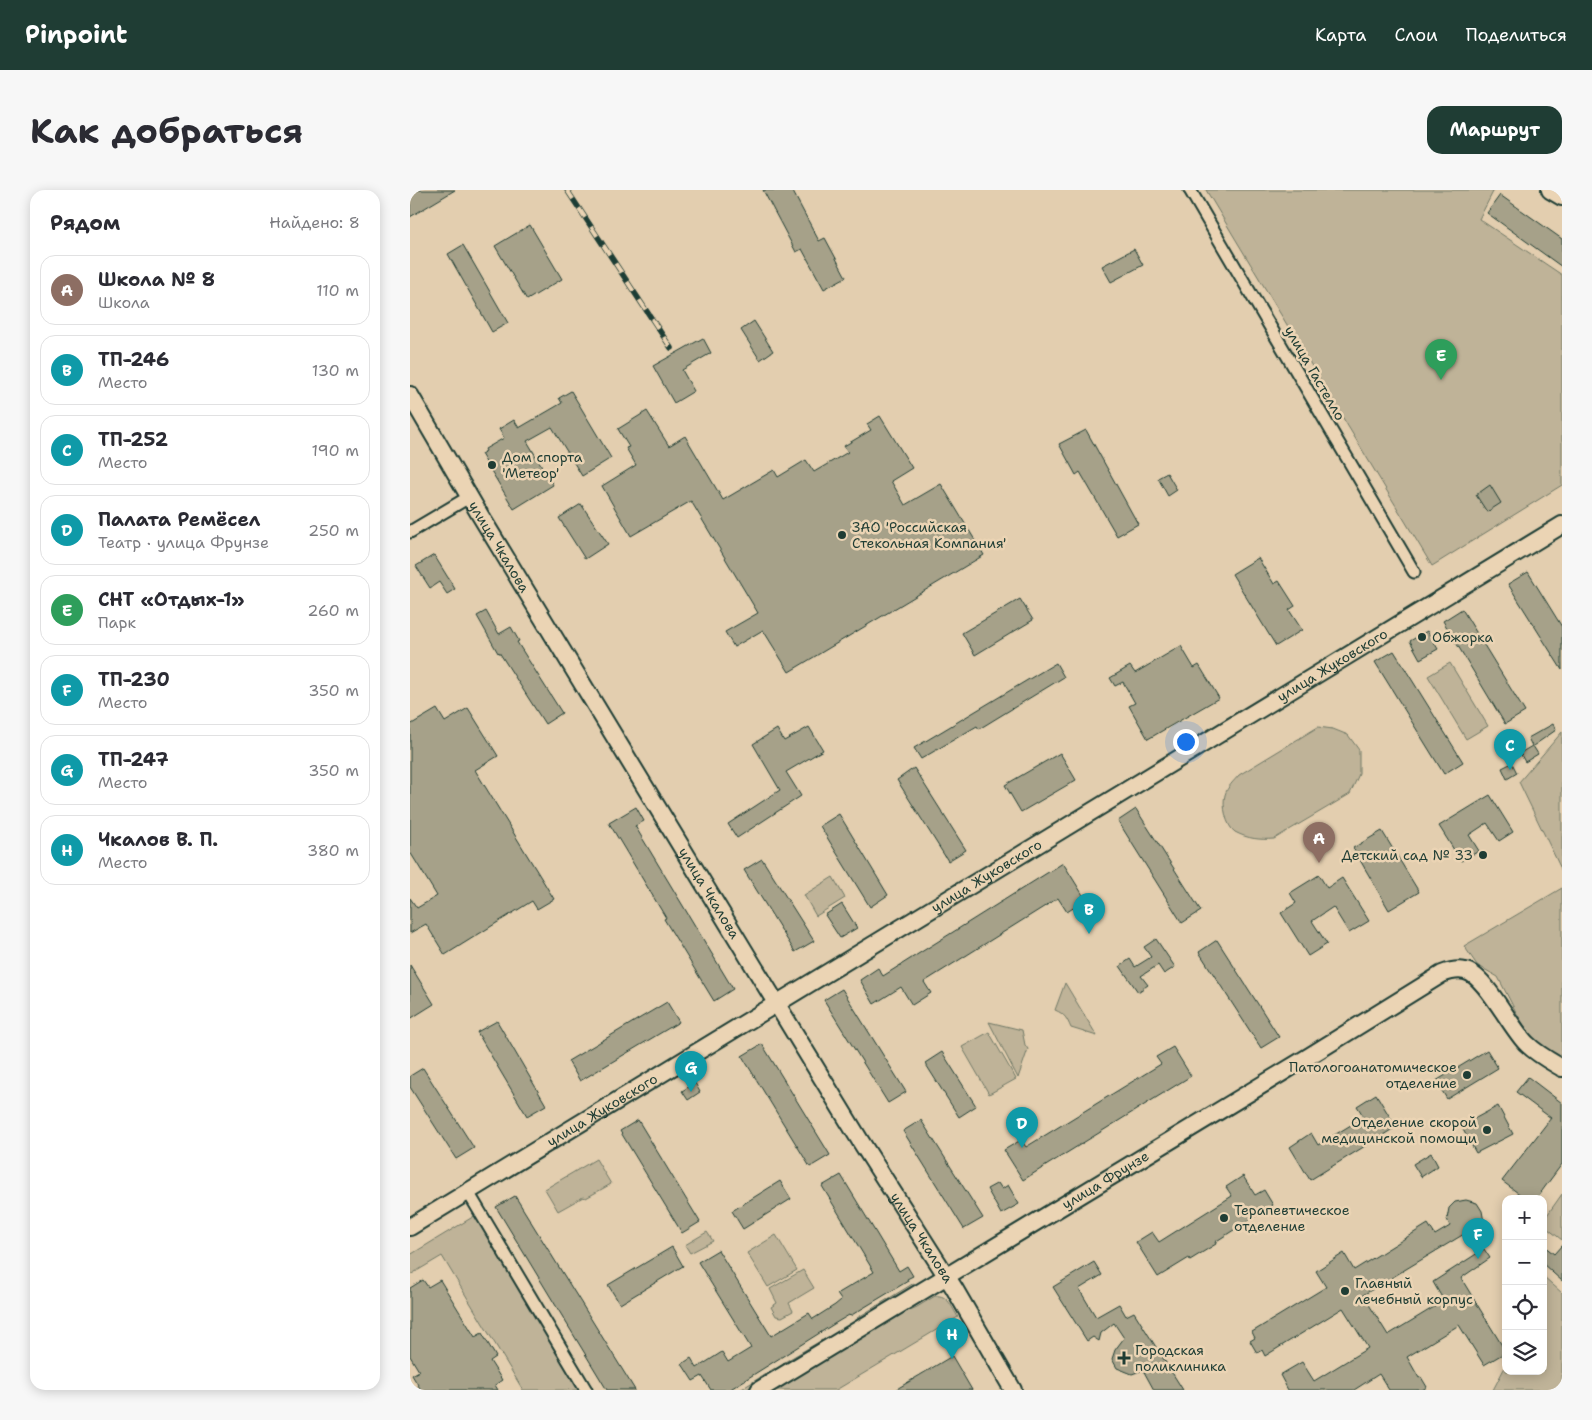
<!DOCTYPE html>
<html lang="ru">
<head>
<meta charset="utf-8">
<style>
  body { margin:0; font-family:"Shantell Sans",sans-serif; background:#f7f7f7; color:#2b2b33 }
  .controls { position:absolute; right:15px; bottom:15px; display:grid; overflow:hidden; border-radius:10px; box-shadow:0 2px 12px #0003 }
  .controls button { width:45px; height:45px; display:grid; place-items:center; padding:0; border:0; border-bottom:1px solid #e1e1e2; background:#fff; color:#2b2b33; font:25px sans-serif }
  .you { position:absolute; left:775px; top:551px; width:18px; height:18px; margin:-12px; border:4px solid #fff; border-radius:50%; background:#1a73e8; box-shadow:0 0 0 8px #1a73e833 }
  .badge { display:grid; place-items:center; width:32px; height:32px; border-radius:50%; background:#1f3d34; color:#fff; font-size:16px; font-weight:700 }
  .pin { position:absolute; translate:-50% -41px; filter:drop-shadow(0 1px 2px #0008) }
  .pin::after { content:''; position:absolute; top:26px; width:18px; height:15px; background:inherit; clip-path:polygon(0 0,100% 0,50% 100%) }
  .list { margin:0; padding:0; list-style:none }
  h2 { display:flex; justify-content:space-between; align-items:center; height:65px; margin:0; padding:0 20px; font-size:21px }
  h2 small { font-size:16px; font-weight:400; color:#7c7c81 }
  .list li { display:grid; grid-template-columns:32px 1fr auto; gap:15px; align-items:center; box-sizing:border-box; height:70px; margin:0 10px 10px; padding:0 10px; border:1px solid #e1e1e2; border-radius:15px }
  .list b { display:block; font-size:19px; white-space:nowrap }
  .list p { margin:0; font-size:16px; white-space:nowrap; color:#7c7c81 }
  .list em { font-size:16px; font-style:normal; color:#7c7c81 }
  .icon { flex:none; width:28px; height:28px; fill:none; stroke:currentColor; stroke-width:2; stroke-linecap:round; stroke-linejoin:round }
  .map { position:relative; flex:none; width:1152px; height:1200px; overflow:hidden; border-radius:15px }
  header { display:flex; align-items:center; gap:30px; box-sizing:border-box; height:70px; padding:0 25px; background:#1f3d34; color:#fff }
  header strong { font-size:24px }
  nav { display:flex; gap:28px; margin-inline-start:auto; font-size:18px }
  .intro { display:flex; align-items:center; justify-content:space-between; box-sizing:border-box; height:120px; padding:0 30px }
  h1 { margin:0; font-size:35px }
  .button { padding:12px 22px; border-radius:15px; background:#1f3d34; color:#fff; font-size:18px; font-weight:700 }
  main { display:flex; gap:30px; padding:0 30px }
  aside { flex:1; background:#fff; border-radius:15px; box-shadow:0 2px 12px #0003 }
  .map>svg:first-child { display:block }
  .green { fill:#bfb398; stroke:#6f7866 }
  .building { fill:#a6a189; stroke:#1f3d34 }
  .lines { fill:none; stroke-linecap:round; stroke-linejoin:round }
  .street-casing { stroke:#1f3d34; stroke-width:15 }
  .secondary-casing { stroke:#1f3d34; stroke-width:20 }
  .street { stroke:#ebd4b4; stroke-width:11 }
  .secondary { stroke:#ebd4b4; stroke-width:16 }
  .rail-casing { stroke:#1f3d34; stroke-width:5.5 }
  .rail { stroke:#ebd4b4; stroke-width:4; stroke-dasharray:11; stroke-linecap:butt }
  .poi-dot { fill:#1f3d34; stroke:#ebd4b4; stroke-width:2 }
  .labels { text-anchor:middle; stroke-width:5; stroke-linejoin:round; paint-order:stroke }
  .street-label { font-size:14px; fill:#1f3d34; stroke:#ebd4b4 }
  .poi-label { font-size:14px; fill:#1f3d34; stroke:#ebd4b4; text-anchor:start }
</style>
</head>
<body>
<header>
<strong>Pinpoint</strong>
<nav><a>Карта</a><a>Слои</a><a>Поделиться</a></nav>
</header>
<div class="intro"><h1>Как добраться</h1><a class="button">Маршрут</a></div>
<main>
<aside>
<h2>Рядом<small>Найдено: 8</small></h2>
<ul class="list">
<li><span class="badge" style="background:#8d6e63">A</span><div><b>Школа № 8</b><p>Школа</p></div><em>110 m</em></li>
<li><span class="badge" style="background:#0f9aa8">B</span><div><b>ТП-246</b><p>Место</p></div><em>130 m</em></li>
<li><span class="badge" style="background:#0f9aa8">C</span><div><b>ТП-252</b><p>Место</p></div><em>190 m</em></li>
<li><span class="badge" style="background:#0f9aa8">D</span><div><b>Палата Ремёсел</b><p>Театр · улица Фрунзе</p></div><em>250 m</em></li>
<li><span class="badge" style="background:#2e9e5b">E</span><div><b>СНТ «Отдых-1»</b><p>Парк</p></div><em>260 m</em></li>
<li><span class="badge" style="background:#0f9aa8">F</span><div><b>ТП-230</b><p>Место</p></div><em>350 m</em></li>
<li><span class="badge" style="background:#0f9aa8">G</span><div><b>ТП-247</b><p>Место</p></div><em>350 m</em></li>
<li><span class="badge" style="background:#0f9aa8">H</span><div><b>Чкалов В. П.</b><p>Место</p></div><em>380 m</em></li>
</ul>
</aside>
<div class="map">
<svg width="1152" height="1200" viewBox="0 0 1152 1200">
  <rect width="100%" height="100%" fill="#e3ceaf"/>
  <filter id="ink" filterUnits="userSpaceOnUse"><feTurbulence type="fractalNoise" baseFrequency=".02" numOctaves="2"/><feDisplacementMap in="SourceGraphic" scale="10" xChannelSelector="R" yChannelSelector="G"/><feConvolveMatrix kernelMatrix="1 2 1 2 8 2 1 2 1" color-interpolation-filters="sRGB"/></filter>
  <g filter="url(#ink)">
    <g class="green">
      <path d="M796,0H1084L1069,29L1152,85V295L1022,376Z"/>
      <path d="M1040,473L1078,536L1056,549L1018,486Z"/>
      <path d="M908,537L923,539L938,545L949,560V584L940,604L864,649C850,650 838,649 825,642C816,636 812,615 815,605C817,597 824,591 829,585Z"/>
      <path d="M1152,542V681L1109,592Z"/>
      <path d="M423,687L435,708L406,726L394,705Z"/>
      <path d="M1152,698V868L1125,854L1106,822L1088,787L1067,775L1054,756Z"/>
      <path d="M655,793L687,846L661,838C657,829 655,824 645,820Z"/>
      <path d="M579,832L612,840L615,855L618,859L608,888Z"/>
      <path d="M579,842L606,889L579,904L552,857Z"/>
      <path d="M186,969L201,994L176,1008L173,1007L148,1021L135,999Z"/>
      <path d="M1152,1004V1050L1133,1035V1031Z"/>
      <path d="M66,1025L172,1200H113L32,1066L0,1085V1065Z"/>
      <path d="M297,1042L303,1051L280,1063L275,1055Z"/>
      <path d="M366,1045L387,1080L358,1097L337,1063Z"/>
      <path d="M393,1080L404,1098L379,1113L383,1121L372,1127L366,1126L361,1117L367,1113L360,1099Z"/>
      <path d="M1133,1086L1152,1103V1200H1083L1096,1175V1181H1133Z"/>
      <path d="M504,1093L506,1095L504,1098L452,1130L447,1128Z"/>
      <path d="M525,1106C538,1104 542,1118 548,1127L426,1200H365L369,1196L483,1127L507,1117Z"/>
      <path d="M412,1150V1154L377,1175L373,1173Z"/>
      <path d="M365,1178V1182L336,1200H330Z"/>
    </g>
    <g class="building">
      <path d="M0,0H45L0,27Z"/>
      <path d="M353,0H382L409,51L415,48L436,87L414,99L392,59L386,62Z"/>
      <path d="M1090,5L1152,49V77L1077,23Z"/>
      <path d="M120,35L152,89L117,110L85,56Z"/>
      <path d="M53,55L98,133L82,142L38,64Z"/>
      <path d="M724,59L733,75L701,92L692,76Z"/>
      <path d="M344,131L363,161L350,170L331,140Z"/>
      <path d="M293,148L301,163L272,180L284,201L264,213L243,176Z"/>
      <path d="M161,201L201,268L172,286L142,237L117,251L143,295L104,319L71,264L76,261L75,259L94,248L89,239L104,230L109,238L152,213L149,208Z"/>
      <path d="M237,221L259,256L275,246L313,310L364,280L368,287L396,270L404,282L438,262L434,256L461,240L457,234L470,226L502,278L481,291L495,315L531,294L574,365L379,482L353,440L324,457L315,442L348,423L281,311L221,346L192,296L226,275L216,258L219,257L208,239Z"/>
      <path d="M676,240L728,334L707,346L670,282L666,285L649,254Z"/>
      <path d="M757,283L767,300L758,306L748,288Z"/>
      <path d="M1080,295L1091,313L1077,322L1066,305Z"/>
      <path d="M171,314L198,354L175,369L149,328Z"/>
      <path d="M24,365L45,399L37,404L29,392L20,398L6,376Z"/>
      <path d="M848,368L864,394L869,391L885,416L879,420L892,440L866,456L822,384Z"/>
      <path d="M1118,382L1152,437V480L1098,394Z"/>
      <path d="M610,409L623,430L565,465L552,443Z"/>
      <path d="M1052,419L1115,522L1095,534L1033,431Z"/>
      <path d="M76,421L89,444L101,437L109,451L107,452L152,523L135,534L89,462L88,463L67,426Z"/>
      <path d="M1017,441L1028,459L1010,469L1000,451Z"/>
      <path d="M771,456L784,478L789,475L809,508L738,549L719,516L725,513L713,492L705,496L700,488L720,476L725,483Z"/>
      <path d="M984,461L1053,572L1034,584L965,472Z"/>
      <path d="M646,473L654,487L569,539L567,536L511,569L504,558Z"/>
      <path d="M58,518L88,566L65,580L144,709L127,719L122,711L35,765L16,734L0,743V708L7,718L27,706L0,662V535L27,519L35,532Z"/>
      <path d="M1143,534L1146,540L1123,556L1128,564L1115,572L1110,563L1122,556L1118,548Z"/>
      <path d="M399,537L413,560L376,582L391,606L327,648L318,634L370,600L343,554L367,539L374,551Z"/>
      <path d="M650,563L666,590L611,622L595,595Z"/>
      <path d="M1102,573L1107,583L1097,589L1092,578Z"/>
      <path d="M504,578L556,660L538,671L487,590Z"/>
      <path d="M1080,605L1103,642L1089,651L1077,633L1059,645L1069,661L1051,671L1029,636Z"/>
      <path d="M226,617L234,631L225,636L323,799L304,811L254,729L256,728L199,633Z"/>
      <path d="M726,619L791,721L772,733L708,631Z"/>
      <path d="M429,624L478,705L460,717L410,636Z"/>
      <path d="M972,641L1009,702L979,720L943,658Z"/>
      <path d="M352,669L404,751L385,762L334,680Z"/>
      <path d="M653,673L676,710L657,722L648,708L514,792L521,803L502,815L491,797L464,814L450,790L468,778L473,786Z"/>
      <path d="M909,685L917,698L932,688L959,731L939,743L923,717L902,731L917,754L898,766L871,723L886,713L880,703Z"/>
      <path d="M432,714L447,738L430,748L415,725Z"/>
      <path d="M746,749L765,777L754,784L748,775L731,786L738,795L728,802L710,776L720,769L725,777L741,767L734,757Z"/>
      <path d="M807,750L869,847L851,858L789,762Z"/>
      <path d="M0,775L24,814L0,829Z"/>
      <path d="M432,799L496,902L478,913L414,810Z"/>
      <path d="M257,812L269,832L170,891L158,871Z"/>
      <path d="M87,831L136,915L117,926L67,842Z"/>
      <path d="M352,854L420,965L400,977L332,866Z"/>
      <path d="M763,857L781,886L613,990L594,960L611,950L616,957L751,874L746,867Z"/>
      <path d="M1077,860L1088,878L1037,909L1026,891Z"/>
      <path d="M532,862L566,916L549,927L515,873Z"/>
      <path d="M13,878L64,958L46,969L0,897V886Z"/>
      <path d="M1118,887L1152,913V974L1126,1009H1116L1092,991L1141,928L1106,902Z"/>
      <path d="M285,893L290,902L278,910L272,901Z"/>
      <path d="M966,904L986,937L900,990L880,957L901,943L908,955L954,927L947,916Z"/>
      <path d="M1088,916L1103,944L1066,963L1051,936Z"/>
      <path d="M228,930L290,1032L272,1043L210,941Z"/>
      <path d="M511,930L573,1028L554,1039L493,941Z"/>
      <path d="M1021,963L1028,976L1011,987L1003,974Z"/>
      <path d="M431,985L489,1081L497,1076L503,1086L497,1089L498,1091L440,1126L439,1125L424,1134L319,1200H301L292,1186L283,1191L272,1174L281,1168L287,1178L312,1162L318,1172L341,1158L288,1072L308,1060L361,1146L399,1123L403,1129L425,1115L431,1110L427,1104L464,1082L412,996Z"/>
      <path d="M833,986L845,1005L854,1000L863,1015L805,1052L806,1054L780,1070L779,1068L748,1087L726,1052L742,1042L749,1052L822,1006L816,997Z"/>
      <path d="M370,991L381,1009L333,1039L322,1021Z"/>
      <path d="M588,993L592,999L598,995L609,1014L591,1024L577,999Z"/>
      <path d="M105,1006L178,1124L225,1200H197L86,1017Z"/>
      <path d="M1056,1010L1067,1013L1072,1021L1074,1032L953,1105L978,1145L1034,1111L1023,1092L1074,1059L1080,1068L1051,1088L1096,1162L1074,1175L1049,1135L997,1167L1009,1188L1011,1187L1017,1197L1012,1200H979L969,1184L944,1200H878L870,1185L892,1172L904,1191L958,1158L933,1118L855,1166L852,1160L847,1163L840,1151L845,1148L842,1142L916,1097L906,1081L934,1063L944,1080L1018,1034L1025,1045L1040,1036L1037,1029L1039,1018L1045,1012Z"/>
      <path d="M1133,1055L1144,1064L1152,1055V1091L1133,1074Z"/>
      <path d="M262,1057L273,1076L210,1114L198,1095Z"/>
      <path d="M684,1072L692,1085L669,1099L686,1127L709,1114L716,1126L724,1122L773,1200H744L733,1180L722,1184L707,1178L702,1169L705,1160L714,1148L704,1133L691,1143L689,1151L683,1147L677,1151L643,1097Z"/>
      <path d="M13,1090L18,1097L30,1090L65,1147L72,1143L86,1167L80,1171L92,1190L85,1195L88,1200H11L2,1185L9,1181L0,1166V1098Z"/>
      <path d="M542,1166L562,1200H485Z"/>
    </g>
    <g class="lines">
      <defs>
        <g id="street">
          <path d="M780,0L1004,382"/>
          <path d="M0,342L59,307"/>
          <path d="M58,1002L176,1200"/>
        </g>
        <g id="secondary">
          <path d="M1140,0L1152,7"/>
          <path id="s1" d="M0,205L70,325L357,798L451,952L544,1098L603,1200"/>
          <path id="s2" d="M0,1037L1152,335"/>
          <path id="s3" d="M349,1200L898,867L1032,784C1040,781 1047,779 1055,781C1075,784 1101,839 1117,854C1127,864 1140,871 1152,878"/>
        </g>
      </defs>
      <use href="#street" class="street-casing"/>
      <use href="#secondary" class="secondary-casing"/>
      <use href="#street" class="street"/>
      <use href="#secondary" class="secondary"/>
      <defs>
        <path id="rail" d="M157,0L261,158"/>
      </defs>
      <use href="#rail" class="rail-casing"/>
      <use href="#rail" class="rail"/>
    </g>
  </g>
  <g class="poi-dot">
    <circle cx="82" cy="275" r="5"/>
    <circle cx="432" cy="345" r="5"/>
    <circle cx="1012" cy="447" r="5"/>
    <circle cx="1073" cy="665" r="5"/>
    <circle cx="1057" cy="885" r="5"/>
    <circle cx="1077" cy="940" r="5"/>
    <circle cx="814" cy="1028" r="5"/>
    <circle cx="935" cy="1101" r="5"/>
    <path d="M711.5 1160.5h5v5h5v5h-5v5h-5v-5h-5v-5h5z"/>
  </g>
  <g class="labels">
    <g class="street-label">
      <text transform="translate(905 183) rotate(60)" y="5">улица Гастелло</text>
      <text dy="5" stroke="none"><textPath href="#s1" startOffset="176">улица Чкалова</textPath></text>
      <text dy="5" stroke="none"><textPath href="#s2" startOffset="1080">улица Жуковского</textPath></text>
      <text dy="5" stroke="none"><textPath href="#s2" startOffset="675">улица Жуковского</textPath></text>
      <text dy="5" stroke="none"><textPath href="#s1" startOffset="581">улица Чкалова</textPath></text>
      <text dy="5" stroke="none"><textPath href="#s2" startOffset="225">улица Жуковского</textPath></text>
      <text dy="5" stroke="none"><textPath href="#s3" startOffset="405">улица Фрунзе</textPath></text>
      <text dy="5" stroke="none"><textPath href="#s1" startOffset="986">улица Чкалова</textPath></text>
    </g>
    <g class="poi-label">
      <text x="92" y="272">Дом спорта<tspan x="92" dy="16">'Метеор'</tspan></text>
      <text x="442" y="342">ЗАО 'Российская<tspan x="442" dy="16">Стекольная Компания'</tspan></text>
      <text x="1022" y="452">Обжорка</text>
      <text x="1063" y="670" text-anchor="end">Детский сад № 33</text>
      <text x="1047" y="882" text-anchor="end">Патологоанатомическое<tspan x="1047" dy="16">отделение</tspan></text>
      <text x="1067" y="937" text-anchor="end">Отделение скорой<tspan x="1067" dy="16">медицинской помощи</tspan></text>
      <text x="824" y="1025">Терапевтическое<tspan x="824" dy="16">отделение</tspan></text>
      <text x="945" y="1098">Главный<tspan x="945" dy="16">лечебный корпус</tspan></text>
      <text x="725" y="1165">Городская<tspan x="725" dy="16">поликлиника</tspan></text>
    </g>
  </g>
</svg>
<div class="controls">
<button>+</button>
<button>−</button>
<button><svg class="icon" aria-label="locate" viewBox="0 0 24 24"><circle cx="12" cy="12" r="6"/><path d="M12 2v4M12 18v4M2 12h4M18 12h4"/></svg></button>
<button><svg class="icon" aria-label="layers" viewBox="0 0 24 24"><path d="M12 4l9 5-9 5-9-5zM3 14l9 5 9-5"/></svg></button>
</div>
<div class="you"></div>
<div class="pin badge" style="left:909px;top:673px;background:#8d6e63">A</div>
<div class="pin badge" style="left:679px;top:744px;background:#0f9aa8">B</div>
<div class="pin badge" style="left:1100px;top:580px;background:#0f9aa8">C</div>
<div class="pin badge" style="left:612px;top:958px;background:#0f9aa8">D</div>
<div class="pin badge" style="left:1031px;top:190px;background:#2e9e5b">E</div>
<div class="pin badge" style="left:1068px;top:1069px;background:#0f9aa8">F</div>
<div class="pin badge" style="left:281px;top:902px;background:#0f9aa8">G</div>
<div class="pin badge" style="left:542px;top:1169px;background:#0f9aa8">H</div>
</div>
</main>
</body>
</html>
